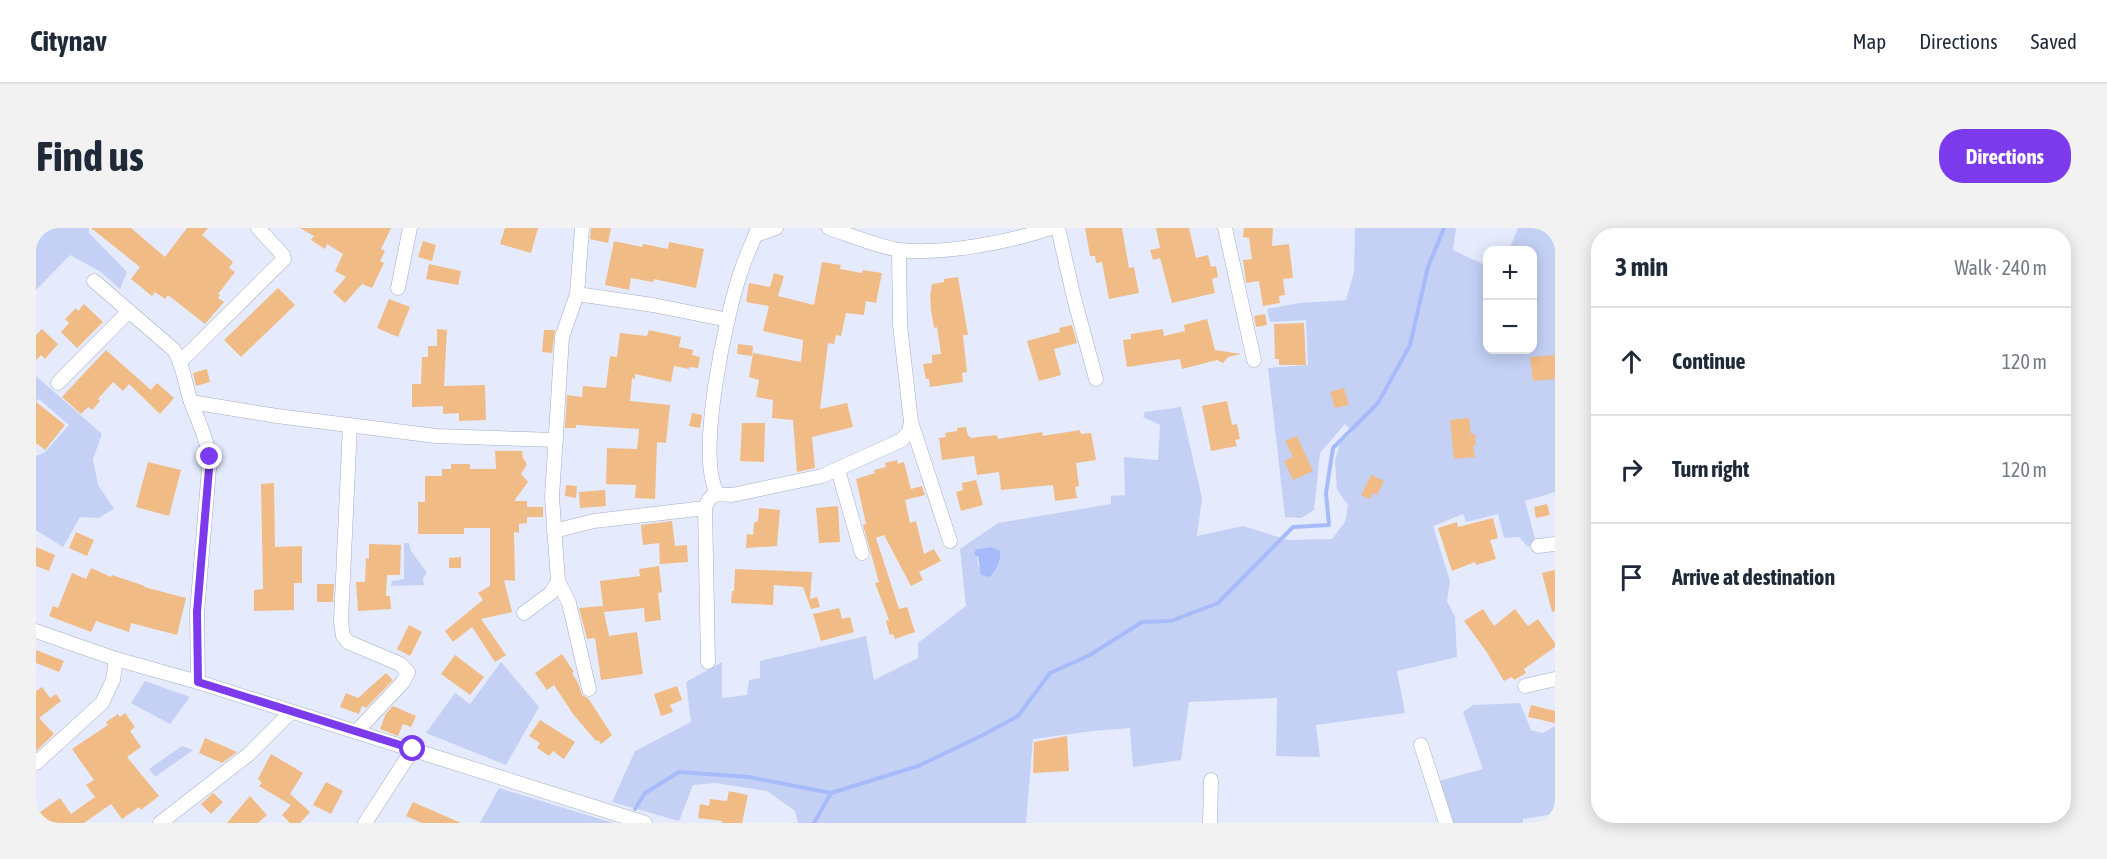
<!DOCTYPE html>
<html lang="en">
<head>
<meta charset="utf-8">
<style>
  body { margin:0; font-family:"Asap Condensed",sans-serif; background:#f2f2f3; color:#1f2937 }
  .controls { position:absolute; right:18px; top:18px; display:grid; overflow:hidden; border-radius:12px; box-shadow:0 3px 15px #0003 }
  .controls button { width:54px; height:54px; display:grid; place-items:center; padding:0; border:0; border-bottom:2px solid #e0e1e3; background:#fff; color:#1f2937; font:30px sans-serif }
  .stop { position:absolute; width:18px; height:18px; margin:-14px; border:4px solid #7c3aed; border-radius:50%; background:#fff }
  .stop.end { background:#7c3aed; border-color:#fff; box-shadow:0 2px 6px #0008 }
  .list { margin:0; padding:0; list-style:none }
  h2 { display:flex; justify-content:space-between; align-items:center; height:78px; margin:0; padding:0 24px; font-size:26px }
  h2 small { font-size:20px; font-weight:400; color:#747a83 }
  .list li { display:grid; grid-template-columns:39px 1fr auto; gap:18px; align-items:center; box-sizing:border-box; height:108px; padding:0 24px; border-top:2px solid #e0e1e3 }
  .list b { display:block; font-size:22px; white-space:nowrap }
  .list em { font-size:20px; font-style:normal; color:#747a83 }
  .icon { flex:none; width:33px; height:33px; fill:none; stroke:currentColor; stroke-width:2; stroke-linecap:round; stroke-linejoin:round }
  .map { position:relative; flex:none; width:1519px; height:595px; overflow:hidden; border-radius:24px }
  header { display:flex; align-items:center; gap:36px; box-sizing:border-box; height:84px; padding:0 30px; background:#fff; border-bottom:2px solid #e0e1e3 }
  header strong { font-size:28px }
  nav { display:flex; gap:33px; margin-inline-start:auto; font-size:21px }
  .intro { display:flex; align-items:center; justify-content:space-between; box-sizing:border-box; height:144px; padding:0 36px }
  h1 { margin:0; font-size:42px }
  .button { padding:15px 27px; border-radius:24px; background:#7c3aed; color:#fff; font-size:21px; font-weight:700 }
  main { display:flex; gap:36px; padding:0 36px }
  aside { flex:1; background:#fff; border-radius:24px; box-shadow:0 3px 15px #0003 }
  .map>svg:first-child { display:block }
  .green { fill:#c4d1f5; fill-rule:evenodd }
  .water { fill:#a7bbfb }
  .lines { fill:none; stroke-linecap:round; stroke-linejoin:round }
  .stream { stroke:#a7bbfb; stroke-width:4 }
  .building { fill:#f1bb86 }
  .minor-casing { stroke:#a5adc1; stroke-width:15 }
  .minor { stroke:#fff; stroke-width:14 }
  .route { stroke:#7c3aed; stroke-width:8 }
</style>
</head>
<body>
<header>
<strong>Citynav</strong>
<nav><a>Map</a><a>Directions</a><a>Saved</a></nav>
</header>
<div class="intro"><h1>Find us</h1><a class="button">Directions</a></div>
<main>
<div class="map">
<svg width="1519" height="595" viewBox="0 0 1519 595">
  <rect width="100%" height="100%" fill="#e5ebfd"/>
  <g class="green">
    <path d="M0,0H53V5L91,44L84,61L65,44L34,27L0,62Z"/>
    <path d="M1319,0H1420L1417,22L1451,38L1452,122H1496V22H1473L1482,0H1519V264L1489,273L1500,314L1492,319L1483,309L1468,310L1462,286L1430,294L1427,286L1397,298L1414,353L1411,373L1419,389L1421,429L1361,443L1369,485L1280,497L1284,529L1240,528L1241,470L1153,474L1145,532L1097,539L1094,500L1057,503L997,511L990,595H762L759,583L731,563L679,555L657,557L643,593L576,574L599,523L655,494L650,454L686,434V470L711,467L713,452L724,450V433L830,408L838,452L882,430V415L930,378L924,321L962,295L1075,276V268L1089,267L1088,229L1122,232L1124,197L1107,189L1109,184L1145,179L1166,270L1161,308L1207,298L1252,312L1296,311L1309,294L1312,277L1301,262L1299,232L1304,216L1317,204L1309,196L1284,225L1278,282L1265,290L1249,289L1232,140L1272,137L1270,92L1234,94L1231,81L1263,75L1310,72L1318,44ZM956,319L964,332L961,341L954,349L942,338L940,321Z"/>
    <path d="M0,148L66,206L57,231L62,257L78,281L62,290L44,289L27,319L0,302V228L8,225L33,197L3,171L0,174Z"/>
    <path d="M368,315H373L375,323L391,345L387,350L388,357L355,358L356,353L368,351Z"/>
    <path d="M465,434L503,479L470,537L390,505L419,465L434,476Z"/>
    <path d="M109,453L154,469L134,496L95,475Z"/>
    <path d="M1484,475L1495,502L1507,505L1519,498V586L1487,591V595H1417L1403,553L1447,541L1427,484L1437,477Z"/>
    <path d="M146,518L157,522L119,549L113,541Z"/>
    <path d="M463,560L577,595H444Z"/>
  </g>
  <path class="water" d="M956,319L964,323C965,335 961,341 954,349L945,347L942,329L938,326L940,321Z"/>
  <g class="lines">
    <g class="stream">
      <path d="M599,581L609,565L643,544L713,549L795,565"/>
      <path d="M778,595L795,565L882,538L945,508L982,488L1014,445L1054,427L1106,394L1135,393L1182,375L1257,299L1293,297L1290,265L1297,220L1342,175L1374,117L1392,39L1408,0"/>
    </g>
  </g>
  <g class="building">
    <path d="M55,0H95L129,29L151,0H172L166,7L197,34L193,40L199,44L182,66L184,67L182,70L188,74L169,96L132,67L129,71L119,64L116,68L95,51L104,39Z"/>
    <path d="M264,0H355L345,21L349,23L344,33L348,35L336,60L326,56L309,75L297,64L310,49L299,43L307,26L291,16L289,21L275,12L278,8Z"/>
    <path d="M469,0H502L495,25L464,16Z"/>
    <path d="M555,0H575L572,15L554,11Z"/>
    <path d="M1049,0H1086L1093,40L1098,39L1103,65L1073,71L1066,34L1060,35L1059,28H1054Z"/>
    <path d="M1120,0H1153L1160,30L1172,27L1175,39L1180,38L1182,49L1176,51L1179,65L1136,75L1124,30L1117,32L1114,22L1124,20Z"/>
    <path d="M1208,0H1237L1236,18L1253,16L1257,50L1247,51L1249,67L1243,68L1244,75L1227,78L1223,53L1210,55L1207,32L1216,31L1213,10L1207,9Z"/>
    <path d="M387,13L400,17L396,33L382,29Z"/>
    <path d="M578,13L606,19L607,16L632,21L633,14L668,21L660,60L618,51L617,54L595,50L593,62L569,57Z"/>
    <path d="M786,34L805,37L804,41L826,45L827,42L846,45L840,75L830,73L828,87L810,85L805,108L800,107L798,116L792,115L784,181L811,175L817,199L776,209L779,240L761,244L757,192L736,190L737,172L720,169L723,152L713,149L717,125L765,134L767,112L727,103L733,78L710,74L713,55L734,59L738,45L748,48L742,68L778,77Z"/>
    <path d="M393,36L425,43L422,57L390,51Z"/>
    <path d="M922,49L932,107H927L931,144L926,145L927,154L894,159L893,151H890L887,136L896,135V127L905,126L901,99L898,100L895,82L894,68L896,56L908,54V51Z"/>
    <path d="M242,60L259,77L205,129L188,112Z"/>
    <path d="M353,71L374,79L362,109L341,100Z"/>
    <path d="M48,76L67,94L41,120L25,104L33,95L29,91L40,80L42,83Z"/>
    <path d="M1229,86L1231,97L1220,99L1218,88Z"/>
    <path d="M1171,91L1179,122L1205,126L1192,129L1187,135L1181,132L1146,141L1144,131L1091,139L1087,112L1095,111V106L1127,101L1128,108L1149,103L1148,97Z"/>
    <path d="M1268,95L1270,137H1243V131H1239L1238,96Z"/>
    <path d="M1036,97L1041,115L1018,121L1025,147L1003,153L991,113L1024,104L1023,100Z"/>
    <path d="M6,101L22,116L9,131L5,127L0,132V107Z"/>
    <path d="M401,101L411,102L408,158L449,157L450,192L423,193V185L407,186V178L376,179V156H385L386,129H392V118H401Z"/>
    <path d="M508,102H519L516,125L506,124Z"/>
    <path d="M613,102L645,109L643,119L657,122L656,127L664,129L662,140L653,139V141L638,138L635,154L599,146V151L596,150L594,173L634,177L630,215L621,214L619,271L599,270L600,257L570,256L571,220L601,221L603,201L540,197V200H529L531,167L546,169L547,158L570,160L574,128L581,129L584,105L611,108Z"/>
    <path d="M702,116L717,118L716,128L701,126Z"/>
    <path d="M70,122L115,162L121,155L138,170L124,186L93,156L87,163L77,154L62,171L64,173L56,182L52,179L45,186L26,169Z"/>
    <path d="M1519,127V151L1497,153L1494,129Z"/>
    <path d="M171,141L174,154L160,158L157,145Z"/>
    <path d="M1308,160L1313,177L1299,180L1294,164Z"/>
    <path d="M1191,173L1196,197L1201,196L1204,211L1199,212L1201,218L1175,223L1166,178Z"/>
    <path d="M0,174L29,197L9,222L0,215Z"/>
    <path d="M656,185L666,187L664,200L653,198Z"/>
    <path d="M1433,190L1435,206H1439L1440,217L1437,218L1439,229L1418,231L1414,192Z"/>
    <path d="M706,195H729L728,234L704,233Z"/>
    <path d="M930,199L932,208H934V210L961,207L962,211L1006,204L1007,208L1044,202L1045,206L1055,205L1060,232L1040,235L1043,258L1039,259L1041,270L1019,273L1017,257L965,262L963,244L941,247L938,228L906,232L903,210L910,209L909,205L921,203V200Z"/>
    <path d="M1261,208L1277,243L1257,252L1248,233L1257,229L1249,213Z"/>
    <path d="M459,223H486L487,230L491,236L485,246L492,254L478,273H491V279H507V289H491V295L483,296V305L478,304L479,353L468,352L476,384L445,391L470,427L459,434L436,399L417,414L409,403L447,372L442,365L454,358V300H428V306H382V274H389V248H406V241H415V236H434V241H460Z"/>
    <path d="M861,232L862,236L868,234L875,261L886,258L889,267L869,272L874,295L880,293L888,326L898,321L905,333L883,344L887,352L875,358L848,307L837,311L840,310L863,381L871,379L879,404L859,411L857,406L854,407L850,393L853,392L839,355L843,354L827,297L830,296L820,251L839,245L838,242L850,239L849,235Z"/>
    <path d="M112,234L145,242L133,288L100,279Z"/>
    <path d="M1335,247L1348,253L1341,267L1337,265L1334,271L1325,267Z"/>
    <path d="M940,252L947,277L925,283L920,264L927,262L926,255Z"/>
    <path d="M238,255L239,319L266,318V355H258V382L218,383V362L227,361L225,256Z"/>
    <path d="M530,257L541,258L540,270L529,268Z"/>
    <path d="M569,262L570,278L544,280L543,264Z"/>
    <path d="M1511,276L1514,287L1500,290L1498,279Z"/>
    <path d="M802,278L804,314L783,315L780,280Z"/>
    <path d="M723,280L744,282L741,318L710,320L711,306L717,307L718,295L722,293Z"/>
    <path d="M1457,290L1462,310L1454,312L1460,331L1440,337L1439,334L1416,343L1402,300L1421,294L1422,299Z"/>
    <path d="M636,293L639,318L651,317L652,334L624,336L623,315L607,317L605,297Z"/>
    <path d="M40,304L58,312L51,328L33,320Z"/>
    <path d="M333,316L365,317L364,347H351L350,368H354L355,381L322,383L320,354H329L330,330L333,331Z"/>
    <path d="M0,319L19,327L13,343L0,338Z"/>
    <path d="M425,329V340H413V330Z"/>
    <path d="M623,338L626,364L622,365L625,392L609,394L608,380L568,384L573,408L601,404L607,446L565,452L559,410L551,411L543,380L567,378L564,353L604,348L603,341Z"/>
    <path d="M55,340L75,349L76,347L109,358L108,359L150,370L141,407L95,395L93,404L60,393L55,404L13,388L17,378L22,380L36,345L50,351Z"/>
    <path d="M699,341L776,344L774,371L781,369L784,379L775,381L767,359L738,357L737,377L695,375L696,363H698Z"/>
    <path d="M1519,342V383L1516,384L1506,345Z"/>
    <path d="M281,356H298L297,374H281Z"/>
    <path d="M803,380L806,391L814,389L818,404L785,413L777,386Z"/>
    <path d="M1447,381L1458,398L1479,381L1492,398L1502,391L1519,415V419L1488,441L1490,445L1478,452L1476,449L1468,453L1450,423L1428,393Z"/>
    <path d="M373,397L386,404L374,428L361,421Z"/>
    <path d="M0,422L28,433L23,444L0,435Z"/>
    <path d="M526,426L538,444L536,445L542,455L546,467L552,470L576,507L565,516L562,512L560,513L537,486L518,457L511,462L499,445Z"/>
    <path d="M419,427L448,449L434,467L405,446Z"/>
    <path d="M350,445L357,452L330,480L326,478L323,486L304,479L310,465L322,470Z"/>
    <path d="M641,458L646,472L634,477L637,484L625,488L618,466Z"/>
    <path d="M6,459L14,470L20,466L25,473L3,490L18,506L0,523V463Z"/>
    <path d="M1495,477L1519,483V495L1492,489Z"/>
    <path d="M357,478L380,488L375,499L367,496L362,508L344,501L349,488H348Z"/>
    <path d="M89,485L99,499L94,503L105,519L91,529L123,568L105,582L103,579L86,591L75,576L48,595H0V587L24,570L35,586L59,569L50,557L58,552L36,521L72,497L70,494L82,486L84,489Z"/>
    <path d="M504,492L539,514L528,531L517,523L513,528L501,520L504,515L493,508Z"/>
    <path d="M1031,508L1033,543L997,545L998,514Z"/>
    <path d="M169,510L201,524L186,535L163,525Z"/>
    <path d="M235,526L267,545L254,566L274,584L264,595H254L246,587L255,577L223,558L226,555L222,551Z"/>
    <path d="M290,554L307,563L295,586L277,577Z"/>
    <path d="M693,563L712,567L706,595H686V593L662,590L664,576L673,578L674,571L691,573Z"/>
    <path d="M177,565L187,574L175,586L165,576Z"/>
    <path d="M214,568L231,587L222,595H191Z"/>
    <path d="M377,574L425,595H386L370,588Z"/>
  </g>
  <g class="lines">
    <defs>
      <g id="minor">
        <path d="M793,0C814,7 843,19 864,22C906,27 974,14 1015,0"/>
        <path d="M1022,0L1038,70L1060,151"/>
        <path d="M1189,0L1218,132"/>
        <path d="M720,7L740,0"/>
        <path d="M58,53L138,122C147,136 149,155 154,171C161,191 170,208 174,229L161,384L162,454"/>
        <path d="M362,60L374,0"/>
        <path d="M541,66L617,77L692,92"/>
        <path d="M144,134L248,31L247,27L222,0"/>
        <path d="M22,155L93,83"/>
        <path d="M155,174L241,188L400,208L520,212"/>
        <path d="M875,194L914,313"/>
        <path d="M314,197L305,393L307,408L312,414L364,436L372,444L367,454L320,504"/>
        <path d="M802,242L826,325"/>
        <path d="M681,265C660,226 690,87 705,43C710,28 717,14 722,0"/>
        <path d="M518,303L558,293L669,280"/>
        <path d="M1502,318L1519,316"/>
        <path d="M522,353L533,375L553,461"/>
        <path d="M488,385L515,365L522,353L516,269L526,109L541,66L546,0"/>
        <path d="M0,403L80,431L162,454L609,595"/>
        <path d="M672,434L669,280C676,262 680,267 696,267L786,248L866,212L873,203L875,194L864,97L863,22"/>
        <path d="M1489,458L1519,451"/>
        <path d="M1385,517L1410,595"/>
        <path d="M0,535L66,475L77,452L80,431"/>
        <path d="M124,595L213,526L255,484"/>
        <path d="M329,595L377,521"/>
        <path d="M1174,595L1175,552"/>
      </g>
    </defs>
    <use href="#minor" class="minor-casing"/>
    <use href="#minor" class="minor"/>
  </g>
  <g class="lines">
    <path class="route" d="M174,229L161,384L162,454L377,521"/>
  </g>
</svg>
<div class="controls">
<button>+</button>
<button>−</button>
</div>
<div class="stop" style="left:377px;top:521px"></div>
<div class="stop end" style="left:174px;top:229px"></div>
</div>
<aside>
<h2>3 min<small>Walk · 240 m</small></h2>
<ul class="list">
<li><svg class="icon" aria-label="ahead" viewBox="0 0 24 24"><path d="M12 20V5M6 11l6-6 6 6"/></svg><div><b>Continue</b></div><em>120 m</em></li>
<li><svg class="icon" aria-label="right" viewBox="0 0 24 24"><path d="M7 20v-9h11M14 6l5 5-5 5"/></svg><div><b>Turn right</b></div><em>120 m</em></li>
<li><svg class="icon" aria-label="arrive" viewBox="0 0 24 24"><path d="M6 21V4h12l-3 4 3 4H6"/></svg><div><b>Arrive at destination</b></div></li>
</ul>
</aside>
</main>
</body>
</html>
